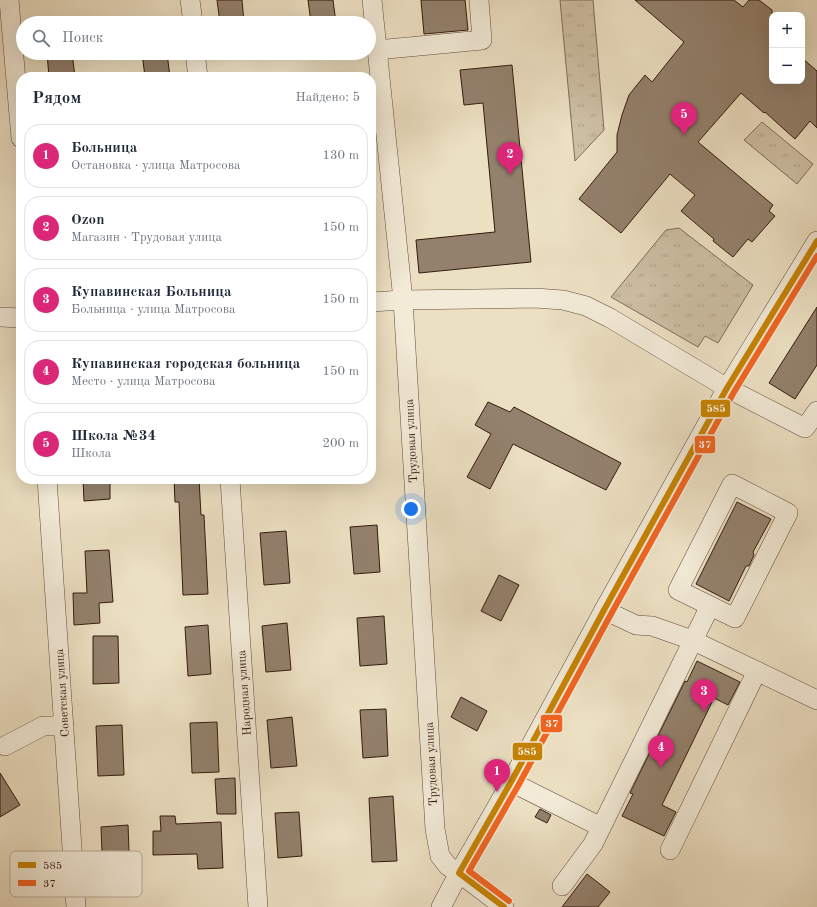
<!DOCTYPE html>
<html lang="ru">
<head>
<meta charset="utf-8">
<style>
  body { margin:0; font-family:"Old Standard TT",serif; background:#f2f2f3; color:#1f2937 }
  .controls { position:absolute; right:12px; top:12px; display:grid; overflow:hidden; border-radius:8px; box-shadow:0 4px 16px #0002 }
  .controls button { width:36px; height:36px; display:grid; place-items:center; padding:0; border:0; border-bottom:1px solid #e0e1e3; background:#fff; color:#1f2937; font:20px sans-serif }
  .you { position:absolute; left:411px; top:509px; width:14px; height:14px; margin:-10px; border:3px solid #fff; border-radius:50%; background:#1a73e8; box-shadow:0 0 0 6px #1a73e833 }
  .badge { display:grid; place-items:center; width:26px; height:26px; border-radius:50%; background:#db2777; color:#fff; font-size:13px; font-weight:700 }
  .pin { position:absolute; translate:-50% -33px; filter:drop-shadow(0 1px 2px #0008) }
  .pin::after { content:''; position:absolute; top:21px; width:14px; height:12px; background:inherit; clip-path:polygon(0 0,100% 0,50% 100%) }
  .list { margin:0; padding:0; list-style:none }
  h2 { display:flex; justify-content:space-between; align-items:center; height:52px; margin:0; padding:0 16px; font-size:17px }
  h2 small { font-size:13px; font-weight:400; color:#747a83 }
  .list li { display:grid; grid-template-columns:26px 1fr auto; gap:12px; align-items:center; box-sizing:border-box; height:64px; margin:0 8px 8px; padding:0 8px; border:1px solid #e0e1e3; border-radius:16px }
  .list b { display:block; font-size:15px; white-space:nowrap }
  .list p { margin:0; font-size:13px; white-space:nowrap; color:#747a83 }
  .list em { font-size:13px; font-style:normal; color:#747a83 }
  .icon { flex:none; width:22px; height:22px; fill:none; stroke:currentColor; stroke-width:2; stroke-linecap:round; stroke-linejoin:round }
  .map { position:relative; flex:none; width:817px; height:907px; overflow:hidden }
  .search { position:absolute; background:#fff; box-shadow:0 4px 16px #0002; left:16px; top:16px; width:360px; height:44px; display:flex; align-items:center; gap:10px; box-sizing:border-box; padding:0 14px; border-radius:22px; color:#747a83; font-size:15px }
  .panel { position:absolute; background:#fff; box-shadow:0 4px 16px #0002; left:16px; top:72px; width:360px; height:412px; border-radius:16px }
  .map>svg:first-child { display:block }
  .grass { fill:url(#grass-tufts); stroke:#806d5a }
  .building { fill:#93816d; stroke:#331b0f }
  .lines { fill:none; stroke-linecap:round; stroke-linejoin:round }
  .minor-casing { stroke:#614c3c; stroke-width:20 }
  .minor { stroke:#f3ebd8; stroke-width:19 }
  .bus-1-casing { stroke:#f3ebd8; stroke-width:9 }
  .bus-2-casing { stroke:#f3ebd8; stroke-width:9 }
  .bus-1 { stroke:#c68304; stroke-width:6 }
  .bus-2 { stroke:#f26522; stroke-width:6 }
  .labels { text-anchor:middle; stroke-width:3; stroke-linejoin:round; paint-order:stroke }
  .street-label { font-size:12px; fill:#331b0f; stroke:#f3ebd8 }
  .key { fill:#f3ebd8; stroke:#b9ad9c; stroke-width:1 }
  .key-label { font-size:11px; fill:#331b0f }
  .line-badge { stroke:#f3ebd8; stroke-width:1.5 }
  .badge-label { font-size:11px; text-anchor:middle; font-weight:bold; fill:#fff }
</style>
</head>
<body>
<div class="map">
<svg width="817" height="907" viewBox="0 0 817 907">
  <defs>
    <pattern id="grass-tufts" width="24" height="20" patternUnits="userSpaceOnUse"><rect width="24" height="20" fill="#cdbfa4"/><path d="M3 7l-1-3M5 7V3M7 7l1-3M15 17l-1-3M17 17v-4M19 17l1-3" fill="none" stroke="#b0a48c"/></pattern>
  </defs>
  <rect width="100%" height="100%" fill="#ece0c3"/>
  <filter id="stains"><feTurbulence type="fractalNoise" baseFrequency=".005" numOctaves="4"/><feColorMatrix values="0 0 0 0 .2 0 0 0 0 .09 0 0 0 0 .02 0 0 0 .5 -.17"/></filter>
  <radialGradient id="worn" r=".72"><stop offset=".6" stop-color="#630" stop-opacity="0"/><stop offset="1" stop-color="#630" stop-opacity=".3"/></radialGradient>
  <g class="grass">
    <path d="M560,0H593L604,130L575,161Z"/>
    <path d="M762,122L813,164L797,184L744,140Z"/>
    <path d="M679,228L753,285L718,343L705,336L698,347L611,297L666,230Z"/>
  </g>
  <g class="building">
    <path d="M217,0H242L244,23H220Z"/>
    <path d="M308,0H333L336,23H311Z"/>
    <path d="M421,0H465L468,30L424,34Z"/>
    <path d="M635,0H734L743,7L749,0H759L772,10V81H802V58L817,71V128L810,121L795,139L765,112L764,113L741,93L698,142L773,205L769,211L775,216L752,242L748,239L733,257L713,241L714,239L681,211L695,195L670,174L621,233L579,199L617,152V135L622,115L629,95L645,75L652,82L684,42Z"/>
    <path d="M47,53H72L75,77H49Z"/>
    <path d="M142,53H167L170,77H145Z"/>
    <path d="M512,65L531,262L419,273L416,240L495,232L483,103L464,105L460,70Z"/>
    <path d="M817,307V365L795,399L769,383Z"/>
    <path d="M488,402L510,412L514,407L621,463L606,490L513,444L490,489L467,477L491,434L475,425Z"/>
    <path d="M83,479H110V499L84,501Z"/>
    <path d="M174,479H199L201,515H204L208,594L183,595L179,502H175Z"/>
    <path d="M737,502L771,519L753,552L754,555L749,566H746L729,601L696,584Z"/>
    <path d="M377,525L380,572L354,574L350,527Z"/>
    <path d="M286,531L290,583L264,585L260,533Z"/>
    <path d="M109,550L113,602L99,603L100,623L74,625L73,593H87L85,551Z"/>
    <path d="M499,575L519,585L501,621L481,611Z"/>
    <path d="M384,616L387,664L360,666L357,618Z"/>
    <path d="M287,623L291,670L266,672L262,626Z"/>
    <path d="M208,625L211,674L188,676L185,627Z"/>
    <path d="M93,636H118L119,683L93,684Z"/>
    <path d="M697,661L740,682L728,705L714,698L662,805L676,812L664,836L622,816L633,794L630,793L685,681L687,682Z"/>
    <path d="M461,697L487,711L477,731L451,717Z"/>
    <path d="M386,709L388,756L363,758L360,710Z"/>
    <path d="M292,717L297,766L271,768L267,720Z"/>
    <path d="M217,722L219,772L192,773L190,723Z"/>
    <path d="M122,725L124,775L98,776L96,726Z"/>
    <path d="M0,773L20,805L0,817Z"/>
    <path d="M235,778L236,814H217L215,779Z"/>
    <path d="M393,796L397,861L372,862L369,798Z"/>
    <path d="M540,809L551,815L547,823L535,817Z"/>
    <path d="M299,812L302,856L278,858L275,813Z"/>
    <path d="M160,816H175L176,824L221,822L223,868L198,869L197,854L153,855V831H161Z"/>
    <path d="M128,825L130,876L103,877L101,827Z"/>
    <path d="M587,874L610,892L598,907H562Z"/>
  </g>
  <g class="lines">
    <defs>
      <g id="minor">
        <path d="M9,0L21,138"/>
        <path d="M190,0L193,23"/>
        <path d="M372,0L403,300L435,829L440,856L448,866L459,873L504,907"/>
        <path d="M377,50L482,40L479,0"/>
        <path d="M195,53L198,77"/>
        <path d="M371,302L403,300L535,298L563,300L586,306L610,318L727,388L805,428L817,411"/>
        <path d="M0,317L21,318"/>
        <path d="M47,479L76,907"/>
        <path d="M230,479L258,907"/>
        <path d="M732,484L788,513L735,618L678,590Z"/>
        <path d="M604,610L636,625L652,626L692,640L817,700"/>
        <path d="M5,746L43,726H64"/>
        <path d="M511,782L601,827"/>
        <path d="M670,850L757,671"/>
        <path d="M562,886L593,844L710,606"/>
        <path d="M441,907L459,873L511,782L604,610L727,388L817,241"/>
      </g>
    </defs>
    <use href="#minor" class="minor-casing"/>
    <use href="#minor" class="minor"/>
    <defs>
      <path id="bus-1" d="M504,907L459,873L511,782L604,610L727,388L817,241"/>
      <path id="bus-2" d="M509,901L469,871L518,786L611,614L734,392L817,256"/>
    </defs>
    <use href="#bus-1" class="bus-1-casing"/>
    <use href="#bus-2" class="bus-2-casing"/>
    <use href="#bus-1" class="bus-1"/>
    <use href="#bus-2" class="bus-2"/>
  </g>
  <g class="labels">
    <g class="street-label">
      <text transform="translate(411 441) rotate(-93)" y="4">Трудовая улица</text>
      <text transform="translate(62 693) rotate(-94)" y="4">Советская улица</text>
      <text transform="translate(244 693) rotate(-94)" y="4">Народная улица</text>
      <text transform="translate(431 764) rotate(-93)" y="4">Трудовая улица</text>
    </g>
  </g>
  <rect x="10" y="851" width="132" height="46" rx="6" class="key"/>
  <rect x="18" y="862" width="18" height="6" fill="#c68304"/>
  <rect x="18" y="880" width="18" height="6" fill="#f26522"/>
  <g class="key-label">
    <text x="43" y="869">585</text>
    <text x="43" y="887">37</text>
  </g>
  <g class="line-badge">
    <rect x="700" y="399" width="31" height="19" rx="4" fill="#c68304"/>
    <rect x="694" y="435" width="22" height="19" rx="4" fill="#f26522"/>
    <rect x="540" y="714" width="23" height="19" rx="4" fill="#f26522"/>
    <rect x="512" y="742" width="31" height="19" rx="4" fill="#c68304"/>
  </g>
  <g class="badge-label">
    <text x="716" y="412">585</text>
    <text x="705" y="448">37</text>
    <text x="552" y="727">37</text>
    <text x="527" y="755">585</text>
  </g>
  <rect width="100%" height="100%" filter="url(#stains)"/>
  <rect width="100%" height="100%" fill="url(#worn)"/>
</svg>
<div class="controls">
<button>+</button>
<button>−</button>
</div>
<div class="you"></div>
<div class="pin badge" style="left:497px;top:792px">1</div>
<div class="pin badge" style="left:510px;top:175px">2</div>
<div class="pin badge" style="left:704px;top:712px">3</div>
<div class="pin badge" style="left:661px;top:768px">4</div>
<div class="pin badge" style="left:684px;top:135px">5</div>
<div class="search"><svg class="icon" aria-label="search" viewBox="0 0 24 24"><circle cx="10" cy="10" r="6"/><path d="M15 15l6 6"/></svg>Поиск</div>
<section class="panel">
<h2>Рядом<small>Найдено: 5</small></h2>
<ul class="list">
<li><span class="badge">1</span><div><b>Больница</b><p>Остановка · улица Матросова</p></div><em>130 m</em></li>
<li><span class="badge">2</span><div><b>Ozon</b><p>Магазин · Трудовая улица</p></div><em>150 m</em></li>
<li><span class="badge">3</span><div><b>Купавинская Больница</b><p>Больница · улица Матросова</p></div><em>150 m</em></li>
<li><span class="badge">4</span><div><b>Купавинская городская больница</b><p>Место · улица Матросова</p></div><em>150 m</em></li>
<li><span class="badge">5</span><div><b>Школа №34</b><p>Школа</p></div><em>200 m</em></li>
</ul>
</section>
</div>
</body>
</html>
